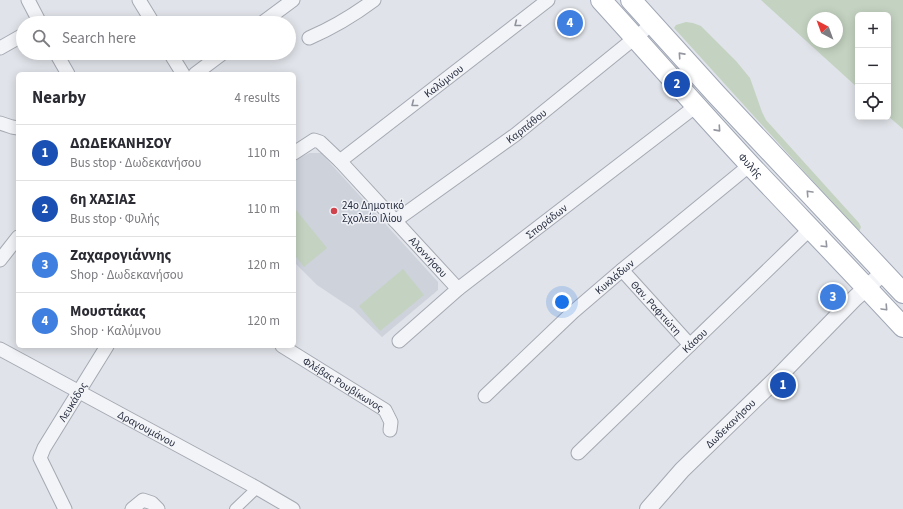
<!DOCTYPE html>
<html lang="en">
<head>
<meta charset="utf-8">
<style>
  body { margin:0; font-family:"Source Sans 3",sans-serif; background:#f2f2f3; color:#2b2b33 }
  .controls { position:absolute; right:12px; top:12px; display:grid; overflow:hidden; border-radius:6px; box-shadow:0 2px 10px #0003 }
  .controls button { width:36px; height:36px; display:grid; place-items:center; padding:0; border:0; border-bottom:1px solid #e1e1e2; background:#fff; color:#2b2b33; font:20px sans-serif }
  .compass { position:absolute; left:807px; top:12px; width:36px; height:36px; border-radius:50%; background:#fff; box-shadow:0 2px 10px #0003; rotate:319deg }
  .you { position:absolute; left:562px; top:302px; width:14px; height:14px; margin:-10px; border:3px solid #fff; border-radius:50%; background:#1a73e8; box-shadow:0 0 0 6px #1a73e833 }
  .badge { display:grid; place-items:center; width:26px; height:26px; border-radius:50%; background:#d1434c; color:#fff; font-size:13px; font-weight:700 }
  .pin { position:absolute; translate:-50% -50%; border:2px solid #fff; box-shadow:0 1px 4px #0006 }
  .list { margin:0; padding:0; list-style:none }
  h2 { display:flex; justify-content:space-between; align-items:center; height:52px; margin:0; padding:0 16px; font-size:17px }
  h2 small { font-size:13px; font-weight:400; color:#7c7c81 }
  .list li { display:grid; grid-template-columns:26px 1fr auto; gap:12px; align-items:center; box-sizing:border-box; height:56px; padding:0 16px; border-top:1px solid #e1e1e2 }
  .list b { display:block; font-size:15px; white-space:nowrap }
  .list p { margin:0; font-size:13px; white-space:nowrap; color:#7c7c81 }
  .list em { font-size:13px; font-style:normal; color:#7c7c81 }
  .icon { flex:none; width:22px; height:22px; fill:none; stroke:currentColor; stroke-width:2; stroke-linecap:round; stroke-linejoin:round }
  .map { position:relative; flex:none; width:903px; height:509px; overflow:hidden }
  .search { position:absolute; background:#fff; box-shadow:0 2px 10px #0003; left:16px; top:16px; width:280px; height:44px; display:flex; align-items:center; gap:10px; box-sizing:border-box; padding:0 14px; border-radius:22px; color:#7c7c81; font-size:15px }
  .panel { position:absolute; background:#fff; box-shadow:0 2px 10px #0003; left:16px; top:72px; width:280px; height:276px; border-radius:6px }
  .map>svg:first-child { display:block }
  .built { fill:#ced2db }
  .green { fill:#c4d3c1; fill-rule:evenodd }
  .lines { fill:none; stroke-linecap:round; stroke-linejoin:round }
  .pedestrian-casing { stroke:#a5a9b3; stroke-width:12 }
  .minor-casing { stroke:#a5a9b3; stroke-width:15 }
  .tertiary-casing { stroke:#a5a9b3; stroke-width:18 }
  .primary-casing { stroke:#9fa6b5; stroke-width:22 }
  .pedestrian { stroke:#f3f4f7; stroke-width:10 }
  .minor { stroke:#f3f4f7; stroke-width:13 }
  .tertiary { stroke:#f3f4f7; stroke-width:16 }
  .primary { stroke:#fff; stroke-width:20 }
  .oneway { stroke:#8e929c }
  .oneway2 { stroke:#9497a0 }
  .poi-dot { fill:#d1434c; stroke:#f0f2f7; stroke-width:1.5 }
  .labels { text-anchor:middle; stroke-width:3; stroke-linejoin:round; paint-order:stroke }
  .street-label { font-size:11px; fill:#282f41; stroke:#f0f2f7 }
  .poi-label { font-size:11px; fill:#282f41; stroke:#f0f2f7; text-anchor:start }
</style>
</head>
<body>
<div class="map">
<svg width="903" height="509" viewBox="0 0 903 509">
  <rect width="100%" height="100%" fill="#e0e3e9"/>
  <path class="built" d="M310,153H321L438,282V290L382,337L353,309L317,285L294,262V160L300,157Z"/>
  <g class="green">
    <path d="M761,0H903V129L888,116V15H858V88ZM813,18H837V42H813Z"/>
    <path d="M686,22L693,23L701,26L736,61L750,78L762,112L766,120L859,223L861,227L859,232L674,28L676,25Z"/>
    <path d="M296,210L327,248L304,267L294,254V212Z"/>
    <path d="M403,269L424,295L380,331L359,306Z"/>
  </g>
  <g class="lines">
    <defs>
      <path id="pedestrian" d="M235,509L257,488"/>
      <g id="minor">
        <path d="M28,0L40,23"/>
        <path d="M139,0L153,23"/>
        <path d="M262,23L293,0"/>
        <path d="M309,38C332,28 354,15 374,0"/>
        <path d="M0,48L23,35"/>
        <path d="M56,53L68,74"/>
        <path d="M170,53L183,74"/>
        <path d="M195,74L223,53"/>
        <path d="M0,123L12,127L18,128"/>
        <path id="s1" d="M294,153L314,140L320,142L340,161L458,289"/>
        <path id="s2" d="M340,161L548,0"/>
        <path id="s3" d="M395,221L515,135L652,24"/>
        <path d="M0,260L18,237"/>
        <path id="s4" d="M622,270L690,345"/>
        <path id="s5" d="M399,341L458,289L696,106"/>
        <path id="s6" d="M282,346L385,410L391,422L390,430"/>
        <path id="s7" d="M0,349L257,488L293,509"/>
        <path id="s8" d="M485,396L573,312L622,270L750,165"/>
        <path id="s9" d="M578,453L810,229"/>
        <path id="s10" d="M65,509L40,458L44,448L107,346"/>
        <path d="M132,509L143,500L152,503L158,509"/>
      </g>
      <g id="tertiary">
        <path id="s11" d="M648,509L682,470L777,378L855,298L883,273"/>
      </g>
      <g id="primary">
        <path id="s12" d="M601,0C651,55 700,111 751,166C802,220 853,273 903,327"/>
        <path d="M631,0L716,94L903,293"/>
      </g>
    </defs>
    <use href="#pedestrian" class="pedestrian-casing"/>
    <use href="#minor" class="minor-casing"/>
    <use href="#tertiary" class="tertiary-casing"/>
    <use href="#primary" class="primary-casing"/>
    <use href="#pedestrian" class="pedestrian"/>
    <use href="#minor" class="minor"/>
    <use href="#tertiary" class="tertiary"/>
    <use href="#primary" class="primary"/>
  </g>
  <defs><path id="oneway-chevron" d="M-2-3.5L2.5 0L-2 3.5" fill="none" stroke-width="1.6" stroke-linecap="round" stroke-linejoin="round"/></defs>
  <g class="oneway">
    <use href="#oneway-chevron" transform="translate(517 24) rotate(142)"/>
    <use href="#oneway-chevron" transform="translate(414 104) rotate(142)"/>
  </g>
  <g class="oneway2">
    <use href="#oneway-chevron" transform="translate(681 55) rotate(-132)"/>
    <use href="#oneway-chevron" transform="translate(718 129) rotate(48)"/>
    <use href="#oneway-chevron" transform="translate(809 193) rotate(-133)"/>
    <use href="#oneway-chevron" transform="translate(825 245) rotate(46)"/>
    <use href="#oneway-chevron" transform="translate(885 308) rotate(47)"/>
  </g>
  <circle class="poi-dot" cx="334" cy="211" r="4"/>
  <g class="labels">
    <g class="street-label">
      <text dy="4" stroke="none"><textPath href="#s2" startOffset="131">Καλύμνου</textPath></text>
      <text dy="4" stroke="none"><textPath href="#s3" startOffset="162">Καρπάθου</textPath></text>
      <text dy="4" stroke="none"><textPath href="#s12" startOffset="223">Φυλής</textPath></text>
      <text dy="4" stroke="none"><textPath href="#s5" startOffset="190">Σποράδων</textPath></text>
      <text dy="4" stroke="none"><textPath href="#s1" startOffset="188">Αλοννήσου</textPath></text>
      <text dy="4" stroke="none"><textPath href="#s8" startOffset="176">Κυκλάδων</textPath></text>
      <text dy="4" stroke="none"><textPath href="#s4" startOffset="51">Θαν. Ραφτιώτη</textPath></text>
      <text dy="4" stroke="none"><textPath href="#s9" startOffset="162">Κάσου</textPath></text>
      <text dy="4" stroke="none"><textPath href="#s6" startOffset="72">Φλέβας Ρουβίκωνος</textPath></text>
      <text dy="4" stroke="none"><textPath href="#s10" startOffset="122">Λευκάδος</textPath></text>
      <text dy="4" stroke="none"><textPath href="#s11" startOffset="119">Δωδεκανήσου</textPath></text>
      <text dy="4" stroke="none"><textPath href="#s7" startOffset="167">Δραγουμάνου</textPath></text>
    </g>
    <g class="poi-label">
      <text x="342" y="209">24ο Δημοτικό<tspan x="342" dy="13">Σχολείο Ιλίου</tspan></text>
    </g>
  </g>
</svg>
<div class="controls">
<button>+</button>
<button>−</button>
<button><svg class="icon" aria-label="locate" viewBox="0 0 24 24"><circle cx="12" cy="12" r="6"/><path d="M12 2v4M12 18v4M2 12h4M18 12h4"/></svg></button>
</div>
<svg class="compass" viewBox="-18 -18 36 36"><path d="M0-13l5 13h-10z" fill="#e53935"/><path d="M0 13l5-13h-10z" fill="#7c7c81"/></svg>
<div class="you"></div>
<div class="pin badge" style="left:783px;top:385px;background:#1a4fb4">1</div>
<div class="pin badge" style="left:677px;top:84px;background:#1a4fb4">2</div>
<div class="pin badge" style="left:833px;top:297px;background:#3f7fe0">3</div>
<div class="pin badge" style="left:570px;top:23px;background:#3f7fe0">4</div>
<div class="search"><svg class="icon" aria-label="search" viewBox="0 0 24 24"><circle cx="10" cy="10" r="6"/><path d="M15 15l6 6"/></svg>Search here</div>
<section class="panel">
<h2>Nearby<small>4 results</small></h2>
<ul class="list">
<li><span class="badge" style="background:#1a4fb4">1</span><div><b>ΔΩΔΕΚΑΝΗΣΟΥ</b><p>Bus stop · Δωδεκανήσου</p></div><em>110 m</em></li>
<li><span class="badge" style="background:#1a4fb4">2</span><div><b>6η ΧΑΣΙΑΣ</b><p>Bus stop · Φυλής</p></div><em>110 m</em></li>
<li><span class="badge" style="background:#3f7fe0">3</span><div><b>Ζαχαρογιάννης</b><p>Shop · Δωδεκανήσου</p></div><em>120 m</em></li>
<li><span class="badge" style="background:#3f7fe0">4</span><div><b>Μουστάκας</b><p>Shop · Καλύμνου</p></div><em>120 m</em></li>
</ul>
</section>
</div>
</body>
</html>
